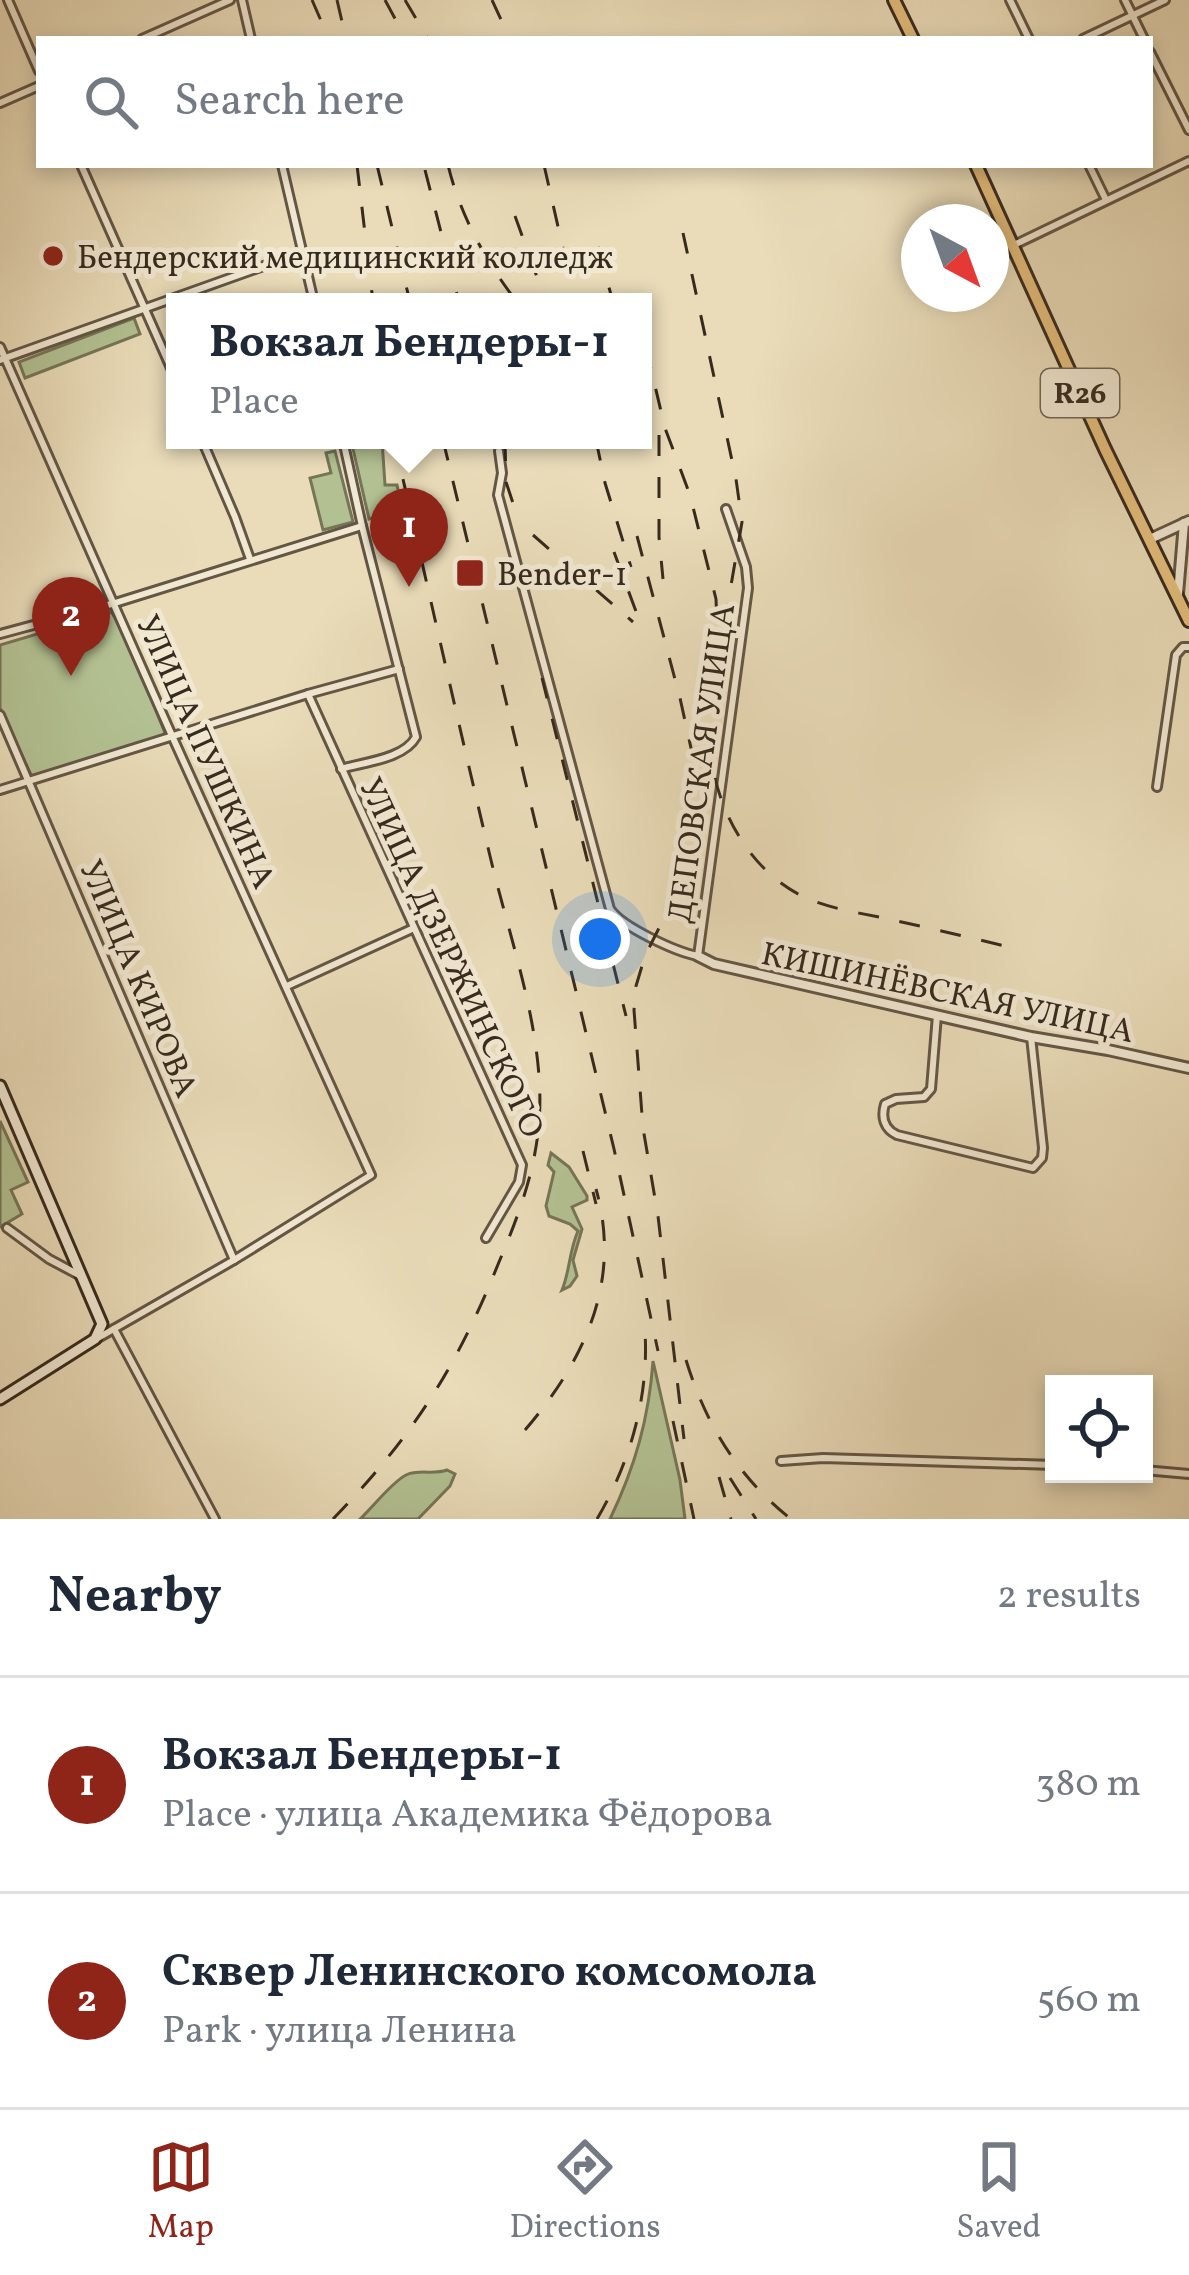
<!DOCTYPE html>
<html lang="en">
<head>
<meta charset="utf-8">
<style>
  body { margin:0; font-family:Vollkorn,serif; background:#f6f6f7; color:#1f2937 }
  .controls { position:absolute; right:36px; bottom:36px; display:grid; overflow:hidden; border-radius:0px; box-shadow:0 6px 18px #0003 }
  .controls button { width:108px; height:108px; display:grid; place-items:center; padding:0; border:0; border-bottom:3px solid #e0e1e3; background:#fff; color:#1f2937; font:60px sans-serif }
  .compass { position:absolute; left:901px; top:204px; width:108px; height:108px; border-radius:50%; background:#fff; box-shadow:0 6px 18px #0003; rotate:139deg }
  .you { position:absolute; left:600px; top:939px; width:42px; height:42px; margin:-30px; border:9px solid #fff; border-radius:50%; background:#1a73e8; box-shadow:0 0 0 18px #1a73e833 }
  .badge { display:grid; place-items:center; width:78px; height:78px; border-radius:50%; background:#8f2418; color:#fff; font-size:39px; font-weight:700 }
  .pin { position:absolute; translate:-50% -99px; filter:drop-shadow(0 3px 6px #0008) }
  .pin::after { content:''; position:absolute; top:63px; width:42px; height:36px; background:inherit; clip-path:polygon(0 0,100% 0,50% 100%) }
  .popup { position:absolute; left:166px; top:293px; width:486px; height:156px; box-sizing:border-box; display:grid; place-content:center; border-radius:0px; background:#fff; filter:drop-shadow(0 3px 9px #0005); font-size:39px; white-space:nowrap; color:#747a83 }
  .popup b { font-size:45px; color:#1f2937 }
  .popup::after { content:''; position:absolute; left:50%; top:100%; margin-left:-24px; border:24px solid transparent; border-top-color:#fff }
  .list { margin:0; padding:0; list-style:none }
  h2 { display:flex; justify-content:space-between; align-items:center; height:156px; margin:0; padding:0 48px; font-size:51px }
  h2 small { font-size:39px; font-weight:400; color:#747a83 }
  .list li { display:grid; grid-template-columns:78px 1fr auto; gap:36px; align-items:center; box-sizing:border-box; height:216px; padding:0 48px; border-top:3px solid #e0e1e3 }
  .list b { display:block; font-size:45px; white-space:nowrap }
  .list p { margin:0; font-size:39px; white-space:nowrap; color:#747a83 }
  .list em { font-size:39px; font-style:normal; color:#747a83 }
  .icon { flex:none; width:66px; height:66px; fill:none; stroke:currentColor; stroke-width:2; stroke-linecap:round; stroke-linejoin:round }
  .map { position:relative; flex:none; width:1189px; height:1519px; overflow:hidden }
  .search { position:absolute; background:#fff; box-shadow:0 6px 18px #0003; left:36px; right:36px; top:36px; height:132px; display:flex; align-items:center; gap:30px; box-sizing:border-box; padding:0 42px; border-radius:0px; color:#747a83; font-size:45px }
  .sheet { height:588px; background:#fff }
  nav { display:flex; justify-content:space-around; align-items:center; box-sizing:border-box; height:168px; border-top:3px solid #e0e1e3; background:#fff; font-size:33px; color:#747a83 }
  nav a { display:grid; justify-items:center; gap:6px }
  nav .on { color:#8f2418 }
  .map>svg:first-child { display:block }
  .green { fill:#b3c192; stroke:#757658; stroke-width:3 }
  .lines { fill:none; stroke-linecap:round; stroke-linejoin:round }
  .minor-casing { stroke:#645645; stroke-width:12 }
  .tertiary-casing { stroke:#645645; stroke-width:14 }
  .secondary-casing { stroke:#372a1e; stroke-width:15 }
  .primary-casing { stroke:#372a1e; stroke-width:16 }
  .minor { stroke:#f1e8d2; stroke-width:6 }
  .tertiary { stroke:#f1e8d2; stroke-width:8 }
  .secondary { stroke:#f1e8d2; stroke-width:9 }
  .primary { stroke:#e5be7c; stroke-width:10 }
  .rail { stroke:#372a1e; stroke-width:3; stroke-dasharray:21 21; stroke-linecap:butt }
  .poi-dot { fill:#8f2418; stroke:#f1e8d2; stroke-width:4.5 }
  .labels { text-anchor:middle; stroke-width:10; stroke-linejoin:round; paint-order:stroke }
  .shield { fill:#f1e8d2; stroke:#6f6354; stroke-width:3 }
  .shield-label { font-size:30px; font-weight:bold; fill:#372a1e }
  .poi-label { font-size:33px; fill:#372a1e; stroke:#f1e8d2; text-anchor:start }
  .street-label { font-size:33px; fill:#372a1e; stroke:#f1e8d2 }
</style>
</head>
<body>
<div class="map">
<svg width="1189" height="1519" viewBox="0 0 1189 1519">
  <rect width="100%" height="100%" fill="#eadcb9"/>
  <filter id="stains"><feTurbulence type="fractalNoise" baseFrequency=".00167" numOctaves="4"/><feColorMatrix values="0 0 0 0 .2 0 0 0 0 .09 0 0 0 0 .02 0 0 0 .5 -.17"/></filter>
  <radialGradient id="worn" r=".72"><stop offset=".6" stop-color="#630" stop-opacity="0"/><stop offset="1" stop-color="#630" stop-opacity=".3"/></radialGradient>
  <g class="green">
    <path d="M134,318L140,334L25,378L19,362Z"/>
    <path d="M351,440H382L385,485H397L406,527L401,531H392L384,514L369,519Z"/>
    <path d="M335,451L353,522L323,530L310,478L331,473L326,453Z"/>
    <path d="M111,612L122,626L165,733L162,737L39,776L31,775L0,708V645Z"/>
    <path d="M0,1121L28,1182L11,1190L22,1214L0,1227Z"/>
    <path d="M551,1153L569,1167L587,1196V1200L572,1207L582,1229L573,1260L577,1276L570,1286L562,1290C570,1271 569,1251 578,1231L570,1224L549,1216L546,1206L554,1172L548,1165Z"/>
    <path d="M653,1361L680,1480L685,1519H610C635,1467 649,1418 653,1361Z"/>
    <path d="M447,1470L455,1474L450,1486L418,1519H360C372,1508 392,1482 406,1475C418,1469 434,1475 447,1470Z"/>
  </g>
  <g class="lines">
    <defs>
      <g id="minor">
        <path d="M8,0L39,71"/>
        <path d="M242,0L251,39"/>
        <path d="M1010,0L1029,39"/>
        <path d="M1125,0L1144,39"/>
        <path d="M142,39L230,0"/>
        <path d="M1083,39L1165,0"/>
        <path d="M1150,52L1189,130"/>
        <path d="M0,103L39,86"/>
        <path d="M81,165L175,377"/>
        <path d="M282,165L314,302"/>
        <path d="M1089,165L1106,200"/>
        <path d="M1014,245L1189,161"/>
        <path d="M0,347L173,738L371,1175L234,1260L98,1338"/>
        <path d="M0,360L303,252"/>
        <path d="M202,440L235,517L250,559"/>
        <path d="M499,451L502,473L498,495L610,909C622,927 676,952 698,956L748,588L746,567L726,509"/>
        <path d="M0,634L115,603L362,526"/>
        <path d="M308,694L522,1165L519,1182L486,1238"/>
        <path d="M0,715L234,1260"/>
        <path d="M341,769C364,762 404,759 416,737L362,526L343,440"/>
        <path d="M1157,787L1176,655L1183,647H1189"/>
        <path d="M0,790L308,694L399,669"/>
        <path d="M287,986L414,928"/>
        <path d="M937,1015L931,1089L924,1097L896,1099L885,1104C881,1117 884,1129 897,1135L1033,1168L1042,1158L1043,1148L1031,1037"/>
        <path d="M7,1228L49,1259L79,1275"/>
        <path d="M114,1329L215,1519"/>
        <path d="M781,1461L823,1458L1054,1465"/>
        <path d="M1144,1470L1189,1474"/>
      </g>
      <g id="tertiary">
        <path d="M1150,539L1189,521"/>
        <path d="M1178,594L1184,523"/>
        <path d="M698,956L714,964L1031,1037L1108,1050L1189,1068"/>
      </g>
      <path id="secondary" d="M0,1086L102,1324L95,1339L0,1399"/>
      <g id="primary">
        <path d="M894,0L913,39"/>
        <path d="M976,165L1105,449L1189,621"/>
      </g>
    </defs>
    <use href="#minor" class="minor-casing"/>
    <use href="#tertiary" class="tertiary-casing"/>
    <use href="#secondary" class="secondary-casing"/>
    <use href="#primary" class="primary-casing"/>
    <use href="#minor" class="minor"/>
    <use href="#tertiary" class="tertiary"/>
    <use href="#secondary" class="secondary"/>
    <use href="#primary" class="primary"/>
    <g class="rail">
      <path d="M312,0L329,39"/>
      <path d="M337,0L346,39"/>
      <path d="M385,0L406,39"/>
      <path d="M405,0L428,39"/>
      <path d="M492,0L510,39"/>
      <path d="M357,165L373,302"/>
      <path d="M377,165L410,302"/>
      <path d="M448,165C460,215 486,262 517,302"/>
      <path d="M523,165L524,167"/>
      <path d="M544,165L564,253"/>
      <path d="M425,170L459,302"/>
      <path d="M515,216L546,302"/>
      <path d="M683,233L736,479L742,522L716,672L703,830L692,862L645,956L636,986L634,1010L643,1128L658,1216L684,1439"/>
      <path d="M598,247L613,302"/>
      <path d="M646,348L665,428L690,495L716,599L717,624"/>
      <path d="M659,435V537L663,579"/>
      <path d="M443,440L614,1149L658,1351"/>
      <path d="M505,440L506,482L515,509"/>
      <path d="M596,440L605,483L631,567"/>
      <path d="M533,535L633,622"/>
      <path d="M637,536L680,698L698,780"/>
      <path d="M614,552L641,625"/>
      <path d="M542,678L626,1016"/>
      <path d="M715,778C727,829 761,880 811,900C836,910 866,914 893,920C933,929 973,938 1013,948"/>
      <path d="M583,1151L596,1204"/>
      <path d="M686,1360C706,1425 738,1477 791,1519"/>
      <path d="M673,1421L694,1519"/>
      <path d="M525,1430C585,1360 622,1281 596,1189"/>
      <path d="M719,1477L731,1519"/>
      <path d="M730,1478L756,1519"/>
      <path d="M333,1519C413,1436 456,1369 499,1262C518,1217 535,1172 539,1123C546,1036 510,941 490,856C457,718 426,579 394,440"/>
      <path d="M597,1519C630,1463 649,1397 645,1332"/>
    </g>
  </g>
  <g class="poi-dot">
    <circle cx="53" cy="256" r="12"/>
    <rect x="455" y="558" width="30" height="30" rx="6"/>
  </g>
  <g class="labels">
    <rect class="shield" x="1041" y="369" width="78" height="48" rx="9"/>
    <g class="shield-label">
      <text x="1080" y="403">R26</text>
    </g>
    <g class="poi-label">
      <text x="77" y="268">Бендерский медицинский колледж</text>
      <text x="497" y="585">Bender-1</text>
    </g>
    <g class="street-label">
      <text transform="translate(207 751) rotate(66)" y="12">УЛИЦА ПУШКИНА</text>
      <text transform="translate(700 763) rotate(-82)" y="12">ДЕПОВСКАЯ УЛИЦА</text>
      <text transform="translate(453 957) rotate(65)" y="12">УЛИЦА ДЗЕРЖИНСКОГО</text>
      <text transform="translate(140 978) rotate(67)" y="12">УЛИЦА КИРОВА</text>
      <text transform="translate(948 991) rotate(12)" y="12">КИШИНЁВСКАЯ УЛИЦА</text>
    </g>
  </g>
  <rect width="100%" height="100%" filter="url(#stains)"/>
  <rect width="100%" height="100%" fill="url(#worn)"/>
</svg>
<div class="controls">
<button><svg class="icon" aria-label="locate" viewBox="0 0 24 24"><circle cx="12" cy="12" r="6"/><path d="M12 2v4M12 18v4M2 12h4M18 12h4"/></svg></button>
</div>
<svg class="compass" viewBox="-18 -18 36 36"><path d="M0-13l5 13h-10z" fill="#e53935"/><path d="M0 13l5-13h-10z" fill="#747a83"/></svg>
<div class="you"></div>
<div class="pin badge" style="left:409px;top:587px">1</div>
<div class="popup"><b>Вокзал Бендеры-1</b>Place</div>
<div class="pin badge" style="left:71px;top:676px">2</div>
<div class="search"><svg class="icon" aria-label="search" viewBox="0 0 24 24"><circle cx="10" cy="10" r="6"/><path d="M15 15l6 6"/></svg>Search here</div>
</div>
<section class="sheet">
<h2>Nearby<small>2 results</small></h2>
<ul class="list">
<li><span class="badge">1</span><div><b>Вокзал Бендеры-1</b><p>Place · улица Академика Фёдорова</p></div><em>380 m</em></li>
<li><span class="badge">2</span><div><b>Сквер Ленинского комсомола</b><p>Park · улица Ленина</p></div><em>560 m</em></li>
</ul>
</section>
<nav>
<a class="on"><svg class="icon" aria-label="map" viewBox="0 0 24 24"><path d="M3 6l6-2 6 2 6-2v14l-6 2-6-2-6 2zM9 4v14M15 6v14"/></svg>Map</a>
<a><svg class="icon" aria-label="directions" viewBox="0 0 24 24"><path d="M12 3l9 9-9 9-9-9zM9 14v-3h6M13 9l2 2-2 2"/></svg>Directions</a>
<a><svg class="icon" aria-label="saved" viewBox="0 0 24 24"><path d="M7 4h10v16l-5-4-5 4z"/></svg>Saved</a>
</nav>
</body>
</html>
